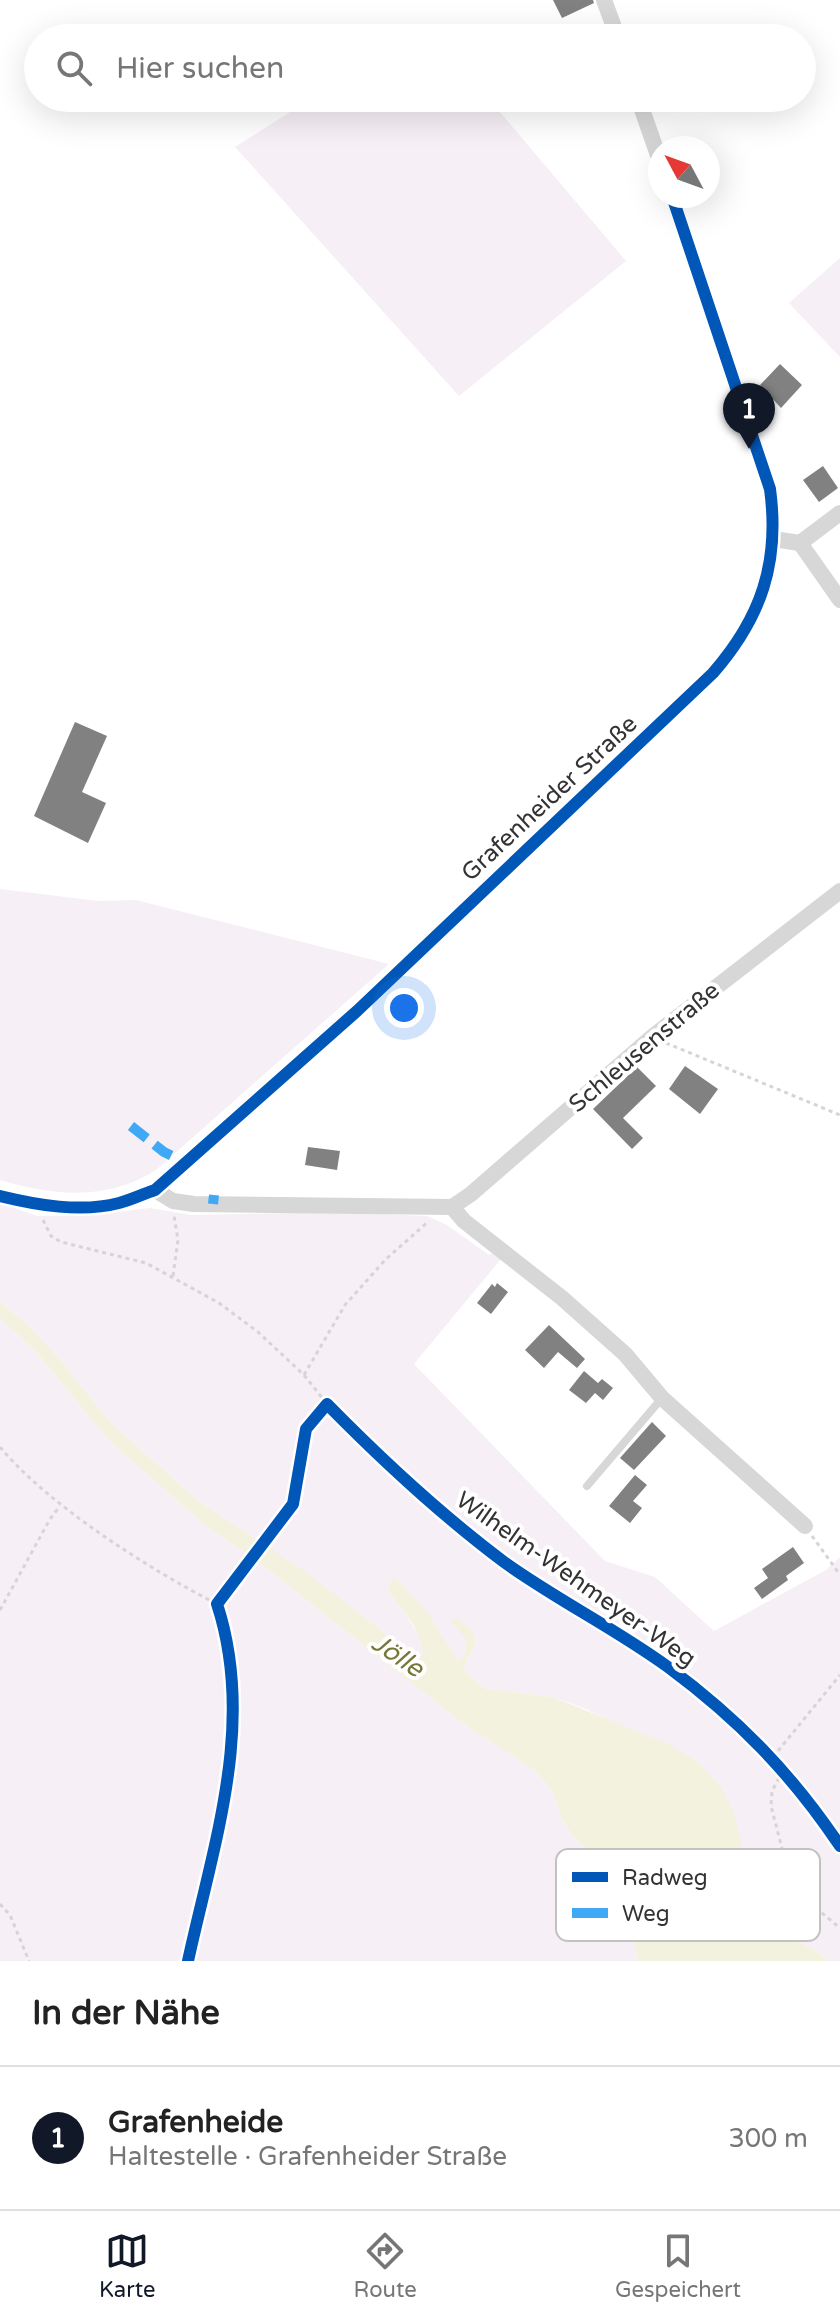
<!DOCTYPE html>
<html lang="de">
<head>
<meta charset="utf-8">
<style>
  body { margin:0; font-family:"Varela Round",sans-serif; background:#f2f2f2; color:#222 }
  .compass { position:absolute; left:648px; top:136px; width:72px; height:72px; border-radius:50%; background:#fff; box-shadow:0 8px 32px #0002; rotate:311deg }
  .you { position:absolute; left:404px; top:1008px; width:28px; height:28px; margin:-20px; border:6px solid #fff; border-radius:50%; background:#1a73e8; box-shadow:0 0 0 12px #1a73e833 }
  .badge { display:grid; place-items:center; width:52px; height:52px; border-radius:50%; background:#111827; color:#fff; font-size:26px; font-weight:700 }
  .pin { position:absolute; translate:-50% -66px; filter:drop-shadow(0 2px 4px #0008) }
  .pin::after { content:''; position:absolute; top:42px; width:28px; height:24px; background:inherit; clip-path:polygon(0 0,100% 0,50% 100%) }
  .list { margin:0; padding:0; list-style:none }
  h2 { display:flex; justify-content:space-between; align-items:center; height:104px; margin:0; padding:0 32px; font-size:34px }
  h2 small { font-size:26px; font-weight:400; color:#767676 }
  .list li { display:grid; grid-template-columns:52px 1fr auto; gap:24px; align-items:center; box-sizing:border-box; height:144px; padding:0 32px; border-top:2px solid #e0e0e0 }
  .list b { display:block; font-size:30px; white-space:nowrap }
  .list p { margin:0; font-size:26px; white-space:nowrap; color:#767676 }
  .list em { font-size:26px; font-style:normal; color:#767676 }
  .icon { flex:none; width:44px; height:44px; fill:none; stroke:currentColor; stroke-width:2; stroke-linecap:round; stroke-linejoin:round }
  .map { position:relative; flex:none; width:840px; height:1961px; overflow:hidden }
  .search { position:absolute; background:#fff; box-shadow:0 8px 32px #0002; left:24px; right:24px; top:24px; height:88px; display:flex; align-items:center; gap:20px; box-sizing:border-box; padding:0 28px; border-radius:44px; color:#767676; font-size:30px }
  .sheet { height:248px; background:#fff }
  nav { display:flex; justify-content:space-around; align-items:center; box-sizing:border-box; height:112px; border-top:2px solid #e0e0e0; background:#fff; font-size:22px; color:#767676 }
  nav a { display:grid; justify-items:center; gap:4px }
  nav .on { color:#111827 }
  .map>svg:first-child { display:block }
  .green { fill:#f6eff5 }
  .water { fill:#f2f2de }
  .building { fill:#818181 }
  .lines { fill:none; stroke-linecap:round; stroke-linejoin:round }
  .path { stroke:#d5d5d5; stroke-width:3; stroke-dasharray:4 4; stroke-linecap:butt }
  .service { stroke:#d7d7d7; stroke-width:8 }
  .minor { stroke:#d7d7d7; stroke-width:16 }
  .quiet { stroke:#3fa9f5; stroke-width:10; stroke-dasharray:20 10; stroke-linecap:butt }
  .cycleway-casing { stroke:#fff; stroke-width:17 }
  .cycleway { stroke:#0057b8; stroke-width:12 }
  .labels { text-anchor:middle; stroke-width:8; stroke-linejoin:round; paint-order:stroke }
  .street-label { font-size:24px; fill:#333; stroke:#fff }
  .water-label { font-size:26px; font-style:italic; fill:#77773a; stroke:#fff }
  .key { fill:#fff; stroke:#c2c2c2; stroke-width:2 }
  .key-label { font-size:22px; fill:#333 }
</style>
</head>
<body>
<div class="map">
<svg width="840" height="1961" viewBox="0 0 840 1961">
  <rect width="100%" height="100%" fill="#fff"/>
  <g class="green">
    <path d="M312,98H488L626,261L459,396L235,147Z"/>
    <path d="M840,258V357L789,303Z"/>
    <path d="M0,889L98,901L136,900L389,964L156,1170C108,1201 53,1196 0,1180Z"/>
    <path d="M0,1203L37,1216L92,1215L150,1208L191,1215L333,1212L427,1216L447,1225L489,1255L493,1252L501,1259L414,1364L605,1561L655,1577L714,1631L826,1570L840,1557V1961H829L813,1949L775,1931L757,1911L750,1878L719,1784L698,1762L583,1708L553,1697L483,1688L463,1669L476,1643L467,1640L465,1654L458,1663L442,1640L388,1592L403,1610L424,1644L423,1658L395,1641L306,1573L201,1503L112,1424L57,1356L30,1327L0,1302Z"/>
    <path d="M0,1318L37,1353L111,1443L210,1529L256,1560L461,1722L534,1770L552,1790L562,1820L576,1840L601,1859L619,1895H638L733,1863C742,1873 745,1892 745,1905L631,1926L638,1961H0Z"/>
  </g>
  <path class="water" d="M0,1302L30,1327L57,1356L112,1424L201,1503L307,1573L395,1641L423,1657C424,1633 403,1610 388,1592L393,1576L426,1610L458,1662L465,1654L467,1640L450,1620L457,1619L472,1630L476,1643L463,1669L483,1688L553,1697L668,1744L698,1762L719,1784L734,1813L757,1911L775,1931L813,1949L829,1961H638L631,1926L632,1905C654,1899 706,1879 727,1885C736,1887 741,1897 745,1903C746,1891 742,1872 733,1864L638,1895L619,1896L601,1859L576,1840L562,1820L552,1790L534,1770L461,1722L256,1560L210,1529L111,1443L37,1353L0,1318Z"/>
  <g class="building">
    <path d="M553,0H593L594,3L562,18Z"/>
    <path d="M780,364L802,385L781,408L760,385Z"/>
    <path d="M823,466L838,488L819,502L803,480Z"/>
    <path d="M75,722L107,736L82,792L106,803L88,843L34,816Z"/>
    <path d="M685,1066L718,1089L700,1114L669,1089Z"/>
    <path d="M637,1067L656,1086L623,1118L643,1138L632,1149L593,1109Z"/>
    <path d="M308,1147L340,1151L337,1170L305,1165Z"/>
    <path d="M497,1283L508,1292L491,1314L477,1303L492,1284L495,1287Z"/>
    <path d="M549,1325L585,1359L577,1368L558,1352L544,1368L525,1350Z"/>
    <path d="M584,1371L598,1383L602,1379L613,1388L603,1400L595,1393L586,1403L569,1390Z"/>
    <path d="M652,1422L666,1436L634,1470L620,1458Z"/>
    <path d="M635,1475L647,1485L633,1501L642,1508L630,1523L609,1506Z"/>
    <path d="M793,1547L804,1563L786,1576L788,1580L762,1599L754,1588L768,1578L762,1569Z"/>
  </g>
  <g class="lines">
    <g class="path">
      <path d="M666,1043L840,1115"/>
      <path d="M43,1220L51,1236L61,1242L146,1263L219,1303L258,1332L304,1375L327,1404L392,1470L456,1525L549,1592L667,1666L741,1727L773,1757L818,1812L840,1846"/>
      <path d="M173,1276L178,1240L174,1216"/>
      <path d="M304,1375L345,1305L386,1259L429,1221"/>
      <path d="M0,1447C48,1505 149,1569 217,1604"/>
      <path d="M812,1536L840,1575"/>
      <path d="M217,1604L293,1504L306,1429L326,1406"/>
      <path d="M0,1610L50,1519L60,1506"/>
      <path d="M773,1757L840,1675"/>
      <path d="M783,1771L772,1791L771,1806L790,1879L805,1899L840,1928"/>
      <path d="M0,1904L10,1915L29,1961"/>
      <path d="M188,1961C214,1842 256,1723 217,1604"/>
    </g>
    <path class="service" d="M587,1486L662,1398"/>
    <g class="minor">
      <path d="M604,0L618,38"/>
      <path d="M638,98L660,161"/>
      <path d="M773,539L800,543L840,513"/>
      <path d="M800,543L840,600"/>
      <path d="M155,1190L173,1201L194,1204L452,1207L471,1194L652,1037L840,891"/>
      <path d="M0,1196C37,1205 81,1213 119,1203C131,1200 143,1194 155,1190L357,1011L713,673C761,618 780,563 770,489L672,196"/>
      <path d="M452,1207L464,1221L562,1298L625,1354L662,1398L805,1526"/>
    </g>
    <g class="quiet">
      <path d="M131,1126L164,1152L187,1163"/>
      <path d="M213,1204L214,1195"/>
    </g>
    <defs>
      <g id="cycleway">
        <path d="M0,1196C37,1205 81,1213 119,1203C131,1200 143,1194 155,1190L357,1011L713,673C761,618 780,563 770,489L672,196"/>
        <path d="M188,1961C214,1842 256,1723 217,1604L293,1504L306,1429L327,1404C383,1461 440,1514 504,1562C557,1600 616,1629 668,1667C738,1719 791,1773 840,1846"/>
      </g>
    </defs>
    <use href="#cycleway" class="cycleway-casing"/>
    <use href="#cycleway" class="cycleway"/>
  </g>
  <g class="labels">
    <g class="street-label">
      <text transform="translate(549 798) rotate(-43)" y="8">Grafenheider Straße</text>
      <text transform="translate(644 1047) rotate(-40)" y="8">Schleusenstraße</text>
      <text transform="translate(576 1579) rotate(35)" y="8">Wilhelm-Wehmeyer-Weg</text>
    </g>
    <g class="water-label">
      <text transform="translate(398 1655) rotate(34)" y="9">Jölle</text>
    </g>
  </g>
  <rect x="556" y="1849" width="264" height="92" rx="12" class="key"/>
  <rect x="572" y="1872" width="36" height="10" fill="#0057b8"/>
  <rect x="572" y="1908" width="36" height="10" fill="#3fa9f5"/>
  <g class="key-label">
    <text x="622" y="1885">Radweg</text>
    <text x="622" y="1921">Weg</text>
  </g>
</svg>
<svg class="compass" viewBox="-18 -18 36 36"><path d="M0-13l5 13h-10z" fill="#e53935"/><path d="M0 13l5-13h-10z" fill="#767676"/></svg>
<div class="you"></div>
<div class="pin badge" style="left:749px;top:449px">1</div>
<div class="search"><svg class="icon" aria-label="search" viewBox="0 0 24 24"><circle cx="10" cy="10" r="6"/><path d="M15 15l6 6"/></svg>Hier suchen</div>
</div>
<section class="sheet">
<h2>In der Nähe<small></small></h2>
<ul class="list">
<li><span class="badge">1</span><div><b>Grafenheide</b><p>Haltestelle · Grafenheider Straße</p></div><em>300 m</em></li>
</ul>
</section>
<nav>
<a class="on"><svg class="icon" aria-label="map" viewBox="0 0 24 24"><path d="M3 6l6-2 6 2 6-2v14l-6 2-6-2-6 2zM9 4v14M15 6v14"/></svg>Karte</a>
<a><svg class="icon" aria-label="directions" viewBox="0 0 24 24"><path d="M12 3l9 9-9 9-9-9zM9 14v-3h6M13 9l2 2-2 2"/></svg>Route</a>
<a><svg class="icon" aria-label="saved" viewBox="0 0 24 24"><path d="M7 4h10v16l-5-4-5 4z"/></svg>Gespeichert</a>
</nav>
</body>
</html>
